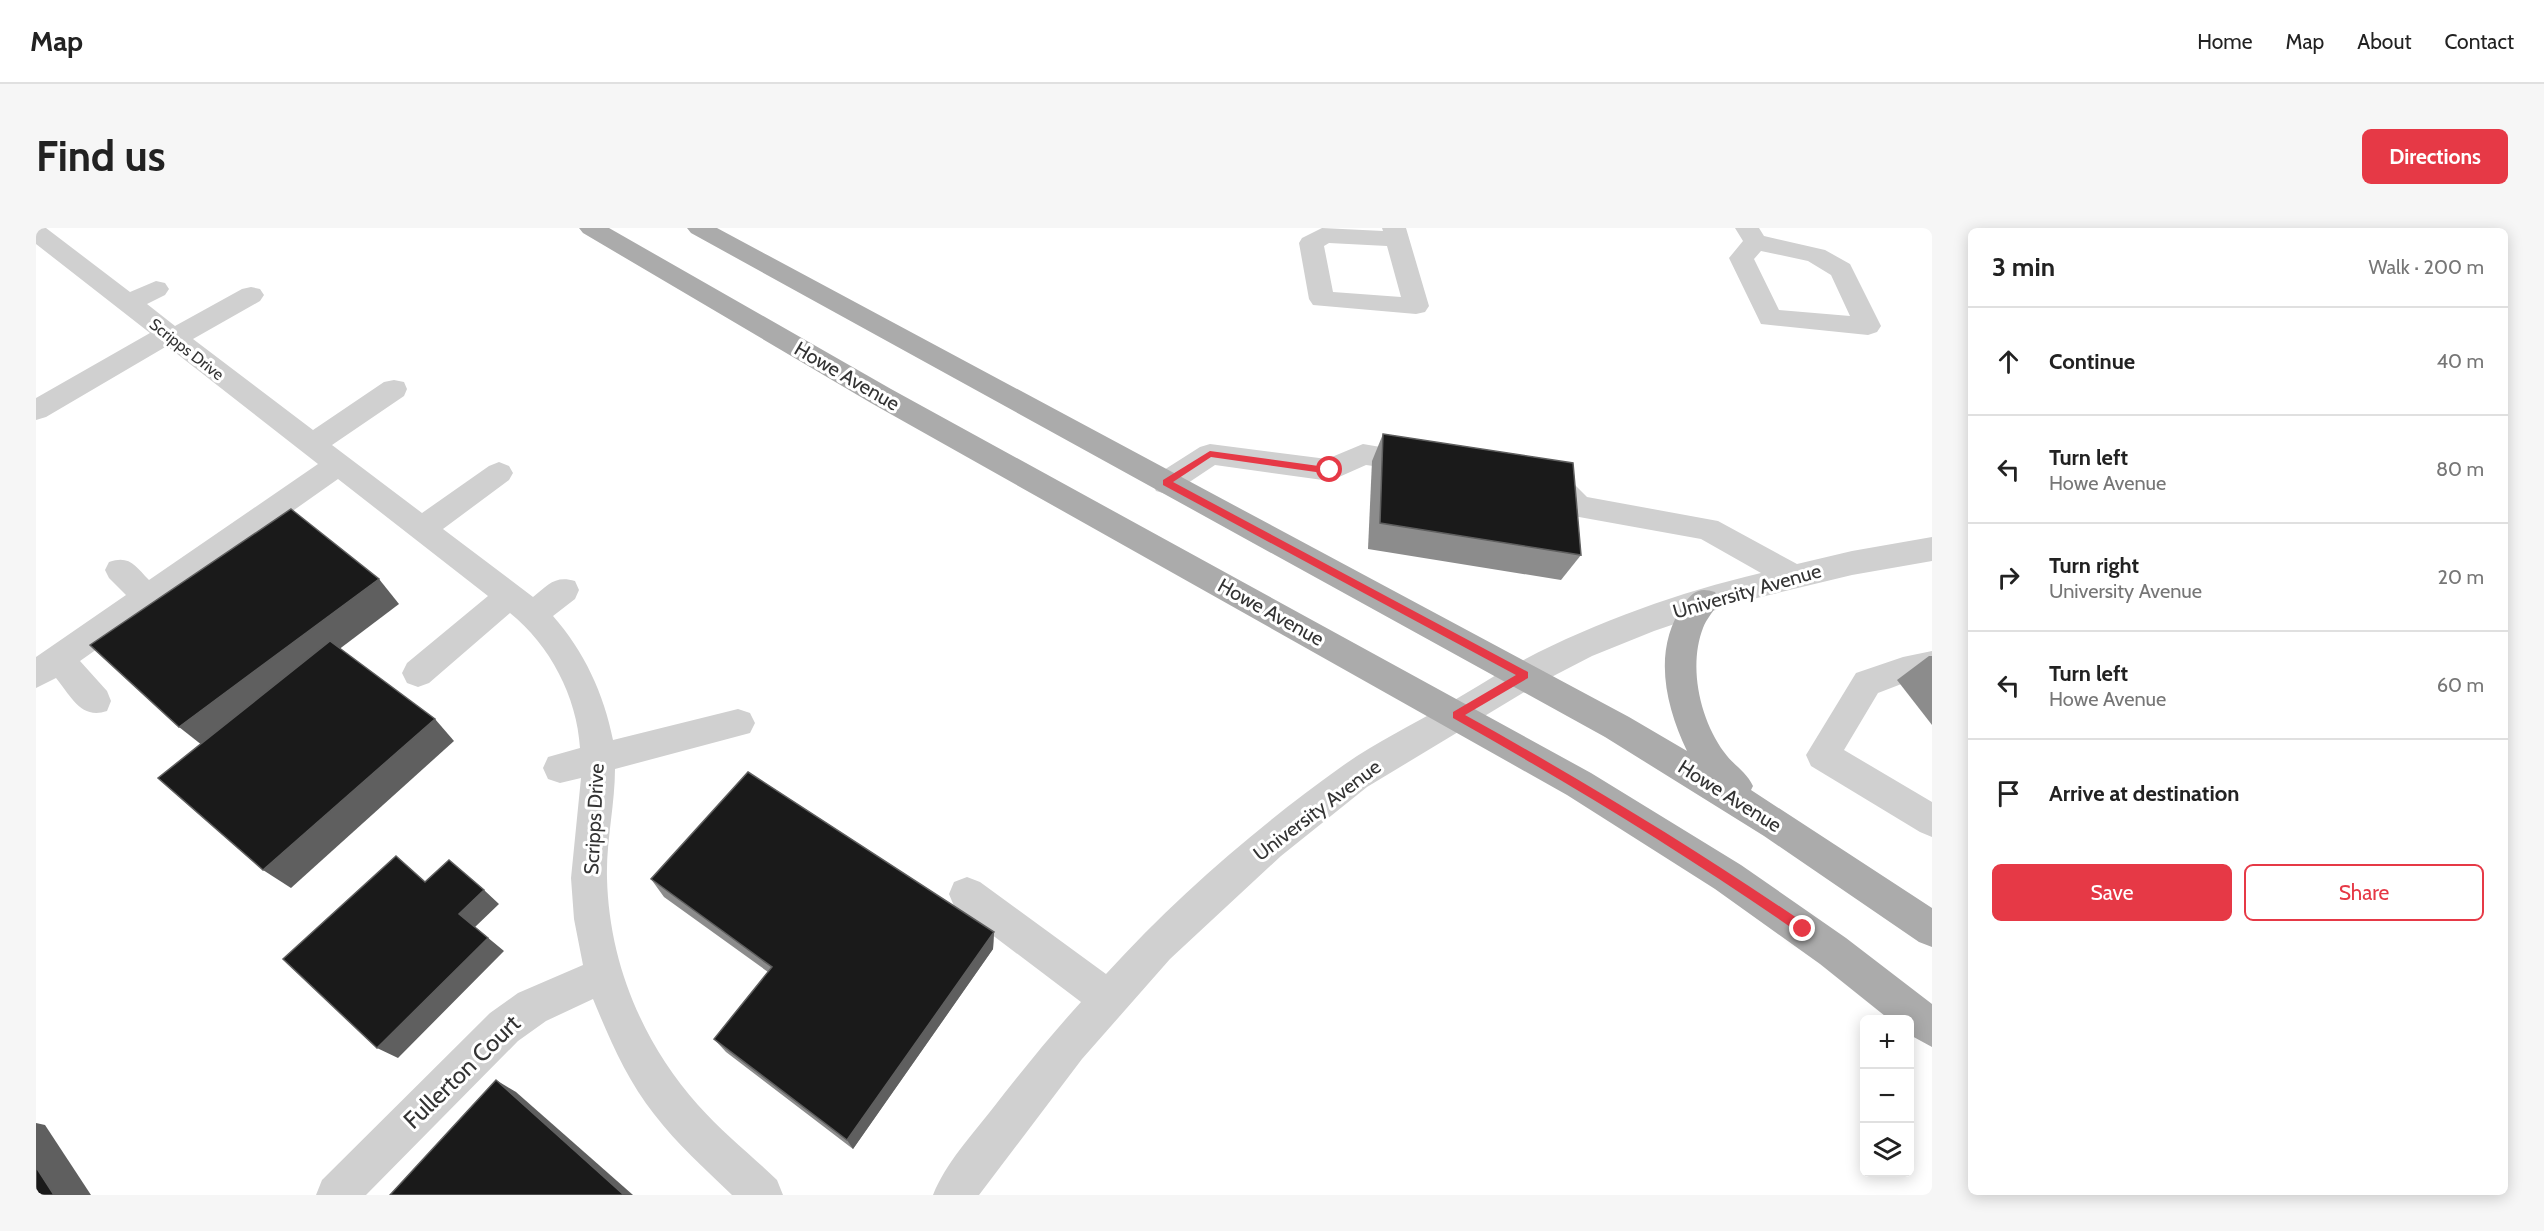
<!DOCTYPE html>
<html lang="en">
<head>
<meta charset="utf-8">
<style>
  body { margin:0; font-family:Cabin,sans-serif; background:#f6f6f6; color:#222 }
  .controls { position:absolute; right:18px; bottom:18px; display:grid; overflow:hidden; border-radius:9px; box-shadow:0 3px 15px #0003 }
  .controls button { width:54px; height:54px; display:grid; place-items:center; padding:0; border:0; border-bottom:2px solid #e0e0e0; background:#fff; color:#222; font:30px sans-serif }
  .stop { position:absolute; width:18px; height:18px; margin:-14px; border:4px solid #e63946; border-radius:50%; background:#fff }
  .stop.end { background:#e63946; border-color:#fff; box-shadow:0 2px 6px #0008 }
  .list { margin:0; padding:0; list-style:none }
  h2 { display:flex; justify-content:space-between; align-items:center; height:78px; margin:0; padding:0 24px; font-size:26px }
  h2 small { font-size:20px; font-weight:400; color:#767676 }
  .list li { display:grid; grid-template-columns:39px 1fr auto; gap:18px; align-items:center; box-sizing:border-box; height:108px; padding:0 24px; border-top:2px solid #e0e0e0 }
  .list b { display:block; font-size:22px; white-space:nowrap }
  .list p { margin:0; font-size:20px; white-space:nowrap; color:#767676 }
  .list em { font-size:20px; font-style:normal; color:#767676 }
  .actions { display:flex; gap:12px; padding:18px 24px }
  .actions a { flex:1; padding:14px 0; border:2px solid #e63946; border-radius:9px; text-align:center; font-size:21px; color:#e63946 }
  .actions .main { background:#e63946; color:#fff }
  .icon { flex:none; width:33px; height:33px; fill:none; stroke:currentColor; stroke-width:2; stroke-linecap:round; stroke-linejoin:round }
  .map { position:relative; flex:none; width:1896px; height:967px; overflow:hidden; border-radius:9px }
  header { display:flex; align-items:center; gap:36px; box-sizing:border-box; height:84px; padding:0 30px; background:#fff; border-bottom:2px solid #e0e0e0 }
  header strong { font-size:28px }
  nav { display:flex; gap:33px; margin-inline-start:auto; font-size:21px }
  .intro { display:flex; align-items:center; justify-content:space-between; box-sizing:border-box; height:144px; padding:0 36px }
  h1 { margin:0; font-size:42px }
  .button { padding:15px 27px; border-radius:9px; background:#e63946; color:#fff; font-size:21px; font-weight:700 }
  main { display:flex; gap:36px; padding:0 36px }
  aside { flex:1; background:#fff; border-radius:9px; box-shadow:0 3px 15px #0003 }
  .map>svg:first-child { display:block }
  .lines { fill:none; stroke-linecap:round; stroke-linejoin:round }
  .minor { fill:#d0d0d0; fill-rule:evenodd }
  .major { fill:#ababab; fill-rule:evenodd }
  .wall { fill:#8c8c8c }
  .shaded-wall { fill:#5f5f5f }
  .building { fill:#1a1a1a; stroke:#5f5f5f; stroke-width:1.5 }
  .route { fill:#e63946 }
  .labels { text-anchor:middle; stroke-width:6; stroke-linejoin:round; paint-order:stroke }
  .far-street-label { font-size:16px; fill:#333; stroke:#fff }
  .street-label { font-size:20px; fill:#333; stroke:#fff }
  .near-street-label { font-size:24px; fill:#333; stroke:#fff }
</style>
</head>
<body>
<header>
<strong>Map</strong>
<nav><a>Home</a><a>Map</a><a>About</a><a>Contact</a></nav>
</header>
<div class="intro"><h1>Find us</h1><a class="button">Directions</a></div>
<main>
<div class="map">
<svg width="1896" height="967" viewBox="0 0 1896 967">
  <rect width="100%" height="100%" fill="#fff"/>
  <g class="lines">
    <g class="minor">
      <path d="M0,0H10L94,64L120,53L129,55L133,61L129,67L111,76L139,98L206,61L215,59L224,61L228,67L224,73L157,111L277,202L348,154L358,152L368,154L371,161L368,168L296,217L386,285L453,238L463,234L473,238L477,245L473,252L407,301L497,369C512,357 519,347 539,353L543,362L539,371L517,388C548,423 568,466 577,512L702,481L714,485L719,495L714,505L579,541C579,577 570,613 571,650C573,734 606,814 662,877C686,904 715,927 741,952L747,967H696C669,941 641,916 618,886C591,852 574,812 557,771L510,793L482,813L330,967H280L286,952L454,785L482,765L547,737L538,691L535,650L545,550L524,555L512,551L507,540L512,529L544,520C541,469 514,417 474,385L393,455L382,459L371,455L366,445L371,435L452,368L302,251L44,433L71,463L75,473L71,483C45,492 35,468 20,450L0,460V429L90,367L73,350L69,342L73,334C94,327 99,338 113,352L282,236L131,118L10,189L0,192V170L114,105L0,16Z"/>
      <path d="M1286,0L1347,3L1346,0H1370L1393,78L1389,84L1380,86L1277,77L1273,71L1263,15L1266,10ZM1293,15L1351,18L1365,69L1297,64L1288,18Z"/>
      <path d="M1699,0H1723L1728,8L1789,22L1814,36L1845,98L1841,104L1832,107L1725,96L1693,30L1707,13ZM1725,23L1772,33L1795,47L1814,88L1743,82L1718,31Z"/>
      <path d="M1174,216L1291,231L1327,216L1391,227L1395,234L1391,241L1381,244L1330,237L1294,253L1179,237L1140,263L1130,266L1120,263L1116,255L1120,247L1164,219Z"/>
      <path d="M1503,242L1529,247L1551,269L1682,293L1761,336L1816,323L1896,309V333L1816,347L1700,375L1618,403L1556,428L1500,457L1331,559L1245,628L1134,731L1046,831L943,967H897C910,935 935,908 957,880C985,844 1014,808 1045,774L918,678L913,666L918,654L931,649L944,654L1070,746C1140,669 1221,599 1305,539C1337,516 1374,498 1407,479C1431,465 1454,450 1478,437C1554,396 1640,365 1725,345L1665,311L1532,287L1511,265L1493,261L1489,253L1493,245Z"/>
      <path d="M1896,423V449L1868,455L1842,465L1808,522L1896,574V609L1884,604L1775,538L1770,527L1820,445L1867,429Z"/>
    </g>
    <g class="major">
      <path d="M543,0H573L855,161L1555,545L1705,637L1810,710L1896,776V819L1874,807V792H1854L1784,736L1679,661L1531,567L835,175L547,5Z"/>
      <path d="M651,0H681L1593,489L1651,523C1629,477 1616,421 1648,376C1657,363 1664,359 1679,364L1683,373C1679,382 1670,391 1667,400C1652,439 1664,491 1688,524C1697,537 1710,543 1717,558L1715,562L1896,680V719L1883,714L1728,608L1569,509L655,5Z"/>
    </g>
  </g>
  <g class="wall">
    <path d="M1347,206L1545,327L1525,352L1332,321L1336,233Z"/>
    <path d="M1893,428H1896V497L1861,452Z"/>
    <path d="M615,651L958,704L957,721L817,921L690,824L678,811L732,744L628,669Z"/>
  </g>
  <g class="shaded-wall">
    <path d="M343,351L363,376L171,521L143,499Z"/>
    <path d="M399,491L418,513L255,660L227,642Z"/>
    <path d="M448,662L463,676L439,699L468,723L362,830L341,820L423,686Z"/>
    <path d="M958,704L957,721L817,921L811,912Z"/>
    <path d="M460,852L480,864L597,967H588Z"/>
    <path d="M0,895L9,897L55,967H18L0,939Z"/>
  </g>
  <g class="building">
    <path d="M1347,206L1537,235L1545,327L1344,295Z"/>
    <path d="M255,281L343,351L143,499L54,417Z"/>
    <path d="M294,413L399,491L227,642L122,550Z"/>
    <path d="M712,544L958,704L811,912L678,811L736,739L615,651Z"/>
    <path d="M360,628L389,654L413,632L448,662L423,686L452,710L341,820L247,731Z"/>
    <path d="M460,852L588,967H354Z"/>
    <path d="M0,939L18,967H0Z"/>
  </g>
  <path class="route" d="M1174,223L1297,240L1298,242L1294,246L1175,229L1137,254L1492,444V450L1429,487C1546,552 1660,621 1771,697V705H1763C1651,627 1536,557 1417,490V484L1480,447L1127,257V252Z"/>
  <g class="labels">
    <g class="far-street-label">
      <text transform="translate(151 121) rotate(38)" y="6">Scripps Drive</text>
    </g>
    <g class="street-label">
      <text transform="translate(811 148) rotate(30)" y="7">Howe Avenue</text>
      <text transform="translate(1711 363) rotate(-16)" y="7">University Avenue</text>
      <text transform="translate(1235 384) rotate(29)" y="7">Howe Avenue</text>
      <text transform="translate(1694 568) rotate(32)" y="7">Howe Avenue</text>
      <text transform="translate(1281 582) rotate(-37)" y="7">University Avenue</text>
      <text transform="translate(558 591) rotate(-87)" y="7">Scripps Drive</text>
    </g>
    <g class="near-street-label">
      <text transform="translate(426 844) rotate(-44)" y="8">Fullerton Court</text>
    </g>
  </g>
</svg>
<div class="controls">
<button>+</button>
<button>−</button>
<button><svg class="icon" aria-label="layers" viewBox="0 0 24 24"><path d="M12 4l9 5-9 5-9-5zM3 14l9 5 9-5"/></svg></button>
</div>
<div class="stop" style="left:1294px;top:242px"></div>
<div class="stop end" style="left:1767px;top:701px"></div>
</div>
<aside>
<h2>3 min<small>Walk · 200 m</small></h2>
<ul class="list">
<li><svg class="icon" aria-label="ahead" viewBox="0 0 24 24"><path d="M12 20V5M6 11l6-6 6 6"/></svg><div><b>Continue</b></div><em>40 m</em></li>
<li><svg class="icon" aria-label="left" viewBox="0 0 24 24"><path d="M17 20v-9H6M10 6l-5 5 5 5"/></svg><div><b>Turn left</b><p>Howe Avenue</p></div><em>80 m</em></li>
<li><svg class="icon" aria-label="right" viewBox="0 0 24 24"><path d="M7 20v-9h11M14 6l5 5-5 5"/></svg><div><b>Turn right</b><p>University Avenue</p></div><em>20 m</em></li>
<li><svg class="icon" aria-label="left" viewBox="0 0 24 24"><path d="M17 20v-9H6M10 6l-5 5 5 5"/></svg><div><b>Turn left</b><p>Howe Avenue</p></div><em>60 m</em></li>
<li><svg class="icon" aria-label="arrive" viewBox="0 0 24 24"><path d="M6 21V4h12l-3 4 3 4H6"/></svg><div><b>Arrive at destination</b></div></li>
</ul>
<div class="actions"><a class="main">Save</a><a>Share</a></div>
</aside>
</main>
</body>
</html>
